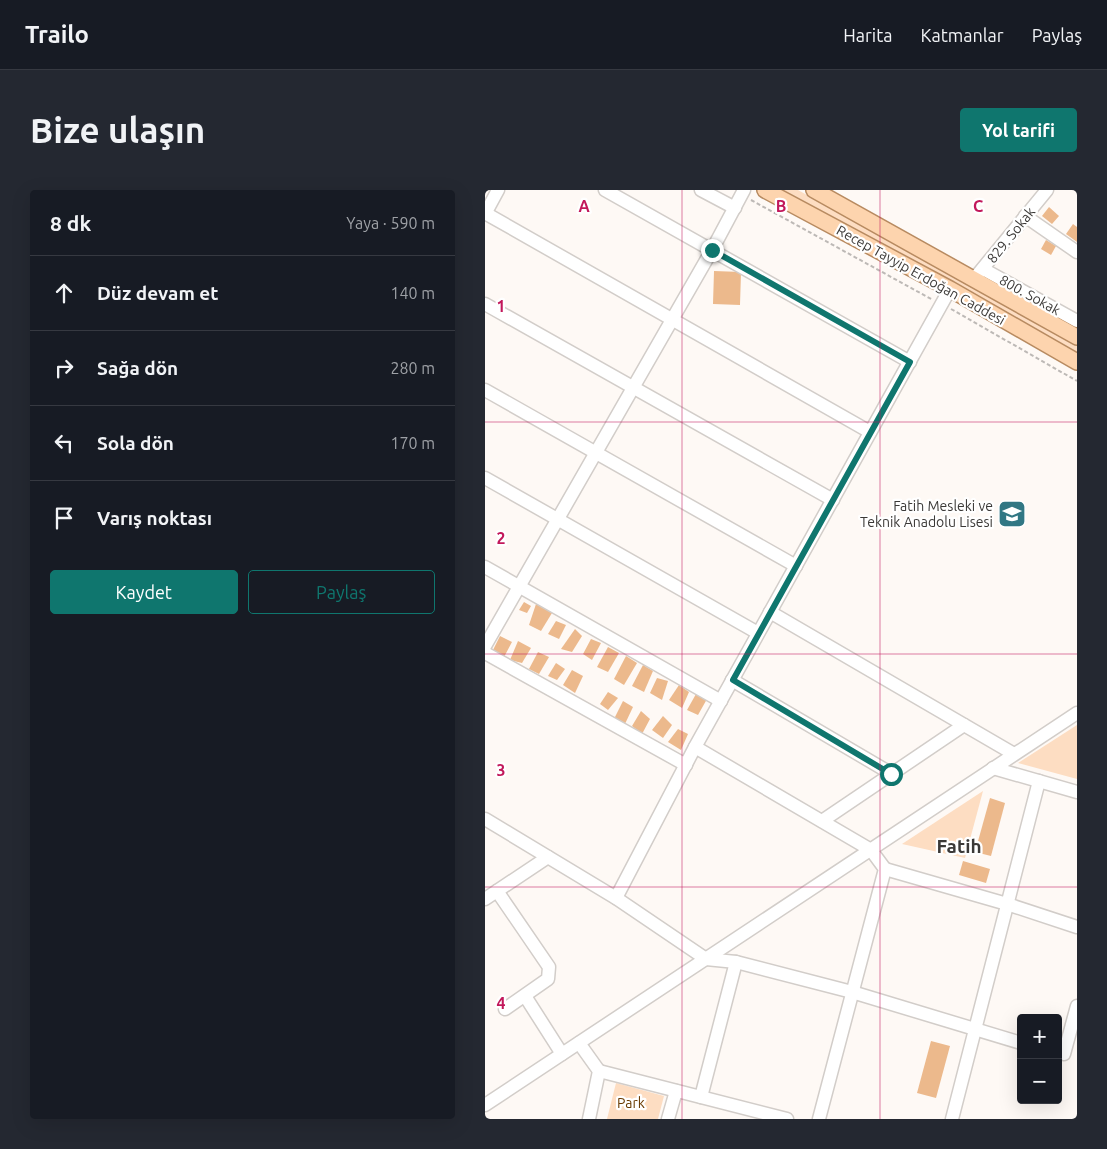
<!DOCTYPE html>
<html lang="tr">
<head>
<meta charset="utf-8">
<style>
  body { margin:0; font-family:Ubuntu,sans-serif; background:#242831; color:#f1f3f6 }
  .controls { position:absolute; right:15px; bottom:15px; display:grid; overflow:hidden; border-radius:5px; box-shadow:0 5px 20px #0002 }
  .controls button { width:45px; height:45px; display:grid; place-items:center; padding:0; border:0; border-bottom:1px solid #363941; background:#171b24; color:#f1f3f6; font:25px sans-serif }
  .stop { position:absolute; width:15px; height:15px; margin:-11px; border:4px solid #0f766e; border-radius:50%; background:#fff }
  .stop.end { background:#0f766e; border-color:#fff; box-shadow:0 1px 5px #0008 }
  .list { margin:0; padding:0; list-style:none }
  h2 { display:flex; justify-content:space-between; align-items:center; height:65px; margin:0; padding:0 20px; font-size:21px }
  h2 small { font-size:16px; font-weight:400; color:#9ea1a6 }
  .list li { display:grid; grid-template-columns:32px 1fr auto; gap:15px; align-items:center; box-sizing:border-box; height:75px; padding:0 20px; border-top:1px solid #363941 }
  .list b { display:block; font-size:19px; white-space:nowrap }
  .list em { font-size:16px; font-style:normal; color:#9ea1a6 }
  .actions { display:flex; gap:10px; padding:15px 20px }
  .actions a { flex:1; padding:11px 0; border:1px solid #0f766e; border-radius:5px; text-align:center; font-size:18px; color:#0f766e }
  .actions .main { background:#0f766e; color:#fff }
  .icon { flex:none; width:28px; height:28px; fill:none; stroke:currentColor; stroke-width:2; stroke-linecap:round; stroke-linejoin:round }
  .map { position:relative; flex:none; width:592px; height:929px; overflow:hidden; border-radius:5px }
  header { display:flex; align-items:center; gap:30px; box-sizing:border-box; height:70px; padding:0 25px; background:#171b24; border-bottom:1px solid #363941 }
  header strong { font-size:24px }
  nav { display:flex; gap:28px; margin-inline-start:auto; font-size:18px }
  .intro { display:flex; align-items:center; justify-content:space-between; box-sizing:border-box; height:120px; padding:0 30px }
  h1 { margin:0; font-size:35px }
  .button { padding:12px 22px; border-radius:5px; background:#0f766e; color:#fff; font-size:18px; font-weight:700 }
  main { display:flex; gap:30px; padding:0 30px }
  aside { flex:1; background:#171b24; border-radius:5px; box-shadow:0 5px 20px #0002 }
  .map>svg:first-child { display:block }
  .green { fill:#fdddc2 }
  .building { fill:#ecb98c }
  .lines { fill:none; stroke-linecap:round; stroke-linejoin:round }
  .minor-casing { stroke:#d2cdc9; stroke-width:15 }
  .major-casing { stroke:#b88b61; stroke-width:18 }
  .path { stroke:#bdb9b6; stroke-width:2; stroke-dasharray:4 2.5; stroke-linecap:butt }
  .minor { stroke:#fff; stroke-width:12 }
  .major { stroke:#fdd4ae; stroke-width:15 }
  .route { stroke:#0f766e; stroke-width:6 }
  .grid { fill:none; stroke:#c2185b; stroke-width:1; stroke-opacity:0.55 }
  .labels { text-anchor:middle; stroke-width:4.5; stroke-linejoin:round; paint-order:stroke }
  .street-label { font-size:14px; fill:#3b3937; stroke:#fff }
  .poi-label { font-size:14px; fill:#3b3937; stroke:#fff; text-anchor:end }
  .park-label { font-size:14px; fill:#6a3b02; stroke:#fff }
  .district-label { font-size:19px; font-weight:bold; fill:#3b3937; stroke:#fff }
  .grid-label { font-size:16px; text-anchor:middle; font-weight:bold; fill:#c2185b; stroke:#fff; stroke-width:4.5; stroke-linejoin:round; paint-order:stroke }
</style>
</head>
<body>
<header>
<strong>Trailo</strong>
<nav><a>Harita</a><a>Katmanlar</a><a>Paylaş</a></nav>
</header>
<div class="intro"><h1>Bize ulaşın</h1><a class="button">Yol tarifi</a></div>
<main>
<aside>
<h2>8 dk<small>Yaya · 590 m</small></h2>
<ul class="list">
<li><svg class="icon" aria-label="ahead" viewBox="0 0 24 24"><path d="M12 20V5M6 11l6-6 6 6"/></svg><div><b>Düz devam et</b></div><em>140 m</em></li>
<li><svg class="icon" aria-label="right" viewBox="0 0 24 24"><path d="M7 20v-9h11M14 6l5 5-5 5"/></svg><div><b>Sağa dön</b></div><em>280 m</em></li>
<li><svg class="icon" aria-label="left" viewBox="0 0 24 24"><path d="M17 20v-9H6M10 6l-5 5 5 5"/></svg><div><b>Sola dön</b></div><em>170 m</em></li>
<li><svg class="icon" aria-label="arrive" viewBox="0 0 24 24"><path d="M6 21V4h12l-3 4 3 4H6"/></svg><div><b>Varış noktası</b></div></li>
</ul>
<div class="actions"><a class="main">Kaydet</a><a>Paylaş</a></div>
</aside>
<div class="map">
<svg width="592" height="929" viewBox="0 0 592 929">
  <rect width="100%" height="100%" fill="#fef9f5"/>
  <g class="green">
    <path d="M296,0H313L592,156V165L390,50Z"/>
    <path d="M592,535V589L533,573Z"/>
    <path d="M498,601L480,668L417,654Z"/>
    <path d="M131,893L179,906L173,929H122Z"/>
  </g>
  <g class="building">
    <path d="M564,17L574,26L567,34L557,26Z"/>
    <path d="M588,34L592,37V52L581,44Z"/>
    <path d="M561,50L571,56L566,65L556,59Z"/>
    <path d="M229,81L256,82L255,115L228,114Z"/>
    <path d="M39,412L46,416L42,423L34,420Z"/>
    <path d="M51,414L67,423L56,441L44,435Z"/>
    <path d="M71,431L81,435L74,449L63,444Z"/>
    <path d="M90,439L97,446L87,462L76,459Z"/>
    <path d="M15,446L27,452L19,467L7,462Z"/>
    <path d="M106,449L116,453L107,470L98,464Z"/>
    <path d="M33,451L46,458L37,473L25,470Z"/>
    <path d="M123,457L134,463L123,482L112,477Z"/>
    <path d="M53,462L64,467L54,484L44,479Z"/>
    <path d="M141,466L152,473L139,495L129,489Z"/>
    <path d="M71,473L80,479L72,490L63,486Z"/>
    <path d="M158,475L168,481L159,502L147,496Z"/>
    <path d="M87,480L98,486L90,503L78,495Z"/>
    <path d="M172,488L183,491L177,510L165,503Z"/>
    <path d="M194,495L204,502L197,518L184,510Z"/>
    <path d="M123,502L133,508L123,520L115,514Z"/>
    <path d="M211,504L222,509L213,525L202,520Z"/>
    <path d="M138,511L148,517L139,536L129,529Z"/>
    <path d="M156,521L165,529L157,544L147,536Z"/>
    <path d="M178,526L187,535L178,548L167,540Z"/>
    <path d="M193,539L203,544L196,560L183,552Z"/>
    <path d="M505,608L520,613L506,666L490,662Z"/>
    <path d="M478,671L505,679L501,693L474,685Z"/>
    <path d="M446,851L465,856L451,908L432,903Z"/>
  </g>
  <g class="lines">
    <defs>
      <g id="minor">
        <path d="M120,0L425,172"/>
        <path d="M216,0L250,18"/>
        <path d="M0,23L385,242"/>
        <path d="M0,24L13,0"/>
        <path d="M540,26L592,62"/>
        <path d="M498,79L592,131"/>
        <path d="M489,89L562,0"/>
        <path d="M0,114L348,310"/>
        <path d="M0,200L311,376"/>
        <path d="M0,288L273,443"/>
        <path d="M0,377L236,511"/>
        <path d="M285,422L529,564"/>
        <path d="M0,456L227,60L259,0"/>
        <path d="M0,463L201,575"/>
        <path d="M247,490L407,584"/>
        <path d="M210,557L386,660L400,679L334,929"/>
        <path d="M508,578L592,602"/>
        <path d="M0,629L131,708L221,769L251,772L367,802L536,853"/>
        <path d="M337,631L479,535"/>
        <path d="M400,679L522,714L592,737"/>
        <path d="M12,701L64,777L63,789L20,819"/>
        <path d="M131,708L210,557L465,99"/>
        <path d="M0,709L63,667"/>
        <path d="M40,806L77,864"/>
        <path d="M94,853L114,881L104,929"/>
        <path d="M579,864L592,816"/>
        <path d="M114,881L302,929"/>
        <path d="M216,907L251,772"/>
        <path d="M0,915L592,523"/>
        <path d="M183,929L191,901"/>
        <path d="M467,929L554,591"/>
      </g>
      <g id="major">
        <path d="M280,0L465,99L592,172"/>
        <path d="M329,0L592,147"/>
      </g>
    </defs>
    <use href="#minor" class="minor-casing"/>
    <use href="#major" class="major-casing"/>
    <g class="path">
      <path d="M266,10L448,110"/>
      <path d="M466,119L592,191"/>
    </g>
    <use href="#minor" class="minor"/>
    <use href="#major" class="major"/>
  </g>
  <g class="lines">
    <path class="route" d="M227,60L425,172L248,490L406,584"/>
  </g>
  <path class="grid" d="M197,0V929M395,0V929M0,232H592M0,464H592M0,697H592"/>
  <defs>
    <symbol id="school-square" viewBox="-11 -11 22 22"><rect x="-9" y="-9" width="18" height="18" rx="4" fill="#317784" stroke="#fff"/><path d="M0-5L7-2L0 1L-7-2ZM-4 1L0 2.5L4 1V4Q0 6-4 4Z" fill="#fff"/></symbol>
  </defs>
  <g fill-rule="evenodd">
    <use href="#school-square" x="511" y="308" width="32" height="32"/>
  </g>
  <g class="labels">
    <g class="street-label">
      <text transform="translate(526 45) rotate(-51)" y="5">829. Sokak</text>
      <text transform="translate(436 85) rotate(29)" y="5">Recep Tayyip Erdoğan Caddesi</text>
      <text transform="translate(545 105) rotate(29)" y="5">800. Sokak</text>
    </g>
    <g class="poi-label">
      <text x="508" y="321">Fatih Mesleki ve<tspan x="508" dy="16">Teknik Anadolu Lisesi</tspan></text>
    </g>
    <g class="park-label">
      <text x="146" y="918">Park</text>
    </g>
    <g class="district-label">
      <text x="474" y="663">Fatih</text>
    </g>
  </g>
  <g class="grid-label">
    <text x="99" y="22">A</text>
    <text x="296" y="22">B</text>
    <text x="493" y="22">C</text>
    <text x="16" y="122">1</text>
    <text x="16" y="354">2</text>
    <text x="16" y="586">3</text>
    <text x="16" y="819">4</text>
  </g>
</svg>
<div class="controls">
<button>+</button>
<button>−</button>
</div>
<div class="stop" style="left:406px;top:584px"></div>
<div class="stop end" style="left:227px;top:60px"></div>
</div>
</main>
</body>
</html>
